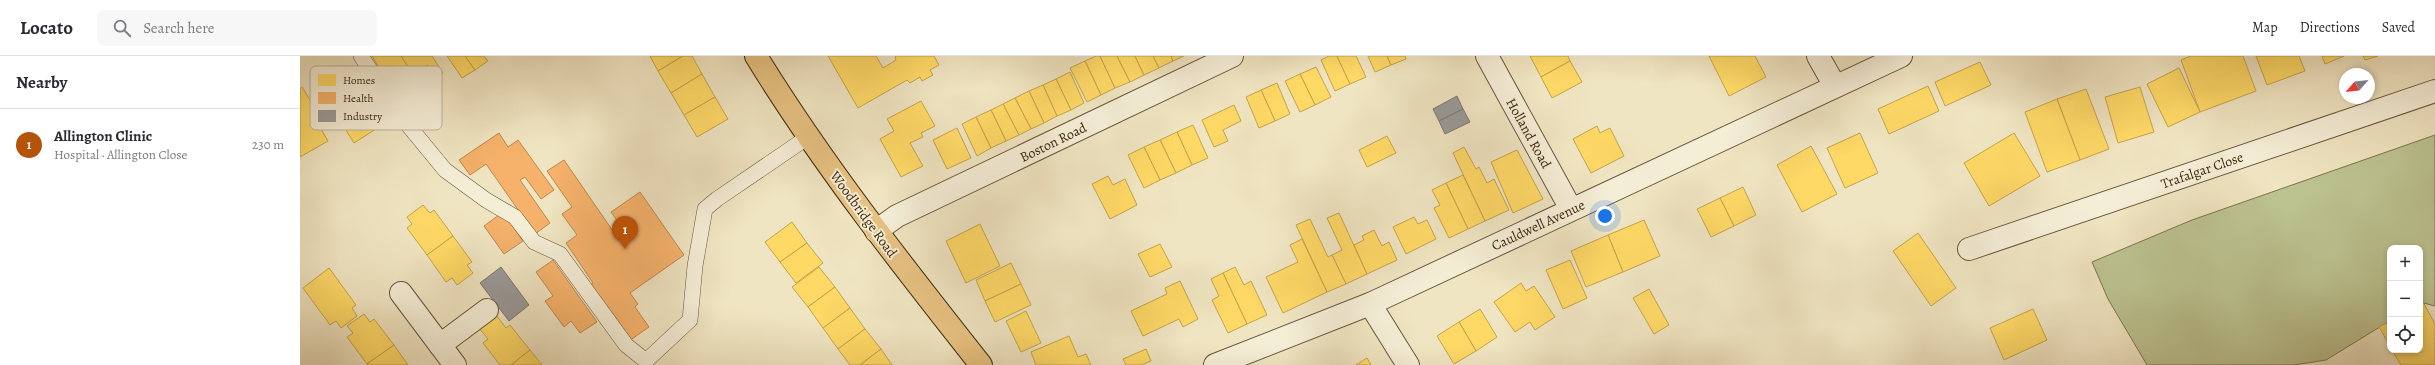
<!DOCTYPE html>
<html lang="en">
<head>
<meta charset="utf-8">
<style>
  body { margin:0; font-family:Alegreya,serif; background:#f7f7f7; color:#2b2b33 }
  .controls { position:absolute; right:12px; bottom:12px; display:grid; overflow:hidden; border-radius:8px; box-shadow:0 2px 6px #0003 }
  .controls button { width:36px; height:36px; display:grid; place-items:center; padding:0; border:0; border-bottom:1px solid #e1e1e2; background:#fff; color:#2b2b33; font:20px sans-serif }
  .compass { position:absolute; left:2039px; top:12px; width:36px; height:36px; border-radius:50%; background:#fff; box-shadow:0 2px 6px #0003; rotate:243deg }
  .you { position:absolute; left:1305px; top:160px; width:14px; height:14px; margin:-10px; border:3px solid #fff; border-radius:50%; background:#1a73e8; box-shadow:0 0 0 6px #1a73e833 }
  .badge { display:grid; place-items:center; width:26px; height:26px; border-radius:50%; background:#b45309; color:#fff; font-size:13px; font-weight:700 }
  .pin { position:absolute; translate:-50% -33px; filter:drop-shadow(0 1px 2px #0008) }
  .pin::after { content:''; position:absolute; top:21px; width:14px; height:12px; background:inherit; clip-path:polygon(0 0,100% 0,50% 100%) }
  .list { margin:0; padding:0; list-style:none }
  h2 { display:flex; justify-content:space-between; align-items:center; height:52px; margin:0; padding:0 16px; font-size:17px }
  h2 small { font-size:13px; font-weight:400; color:#7c7c81 }
  .list li { display:grid; grid-template-columns:26px 1fr auto; gap:12px; align-items:center; box-sizing:border-box; height:72px; padding:0 16px; border-top:1px solid #e1e1e2 }
  .list b { display:block; font-size:15px; white-space:nowrap }
  .list p { margin:0; font-size:13px; white-space:nowrap; color:#7c7c81 }
  .list em { font-size:13px; font-style:normal; color:#7c7c81 }
  .icon { flex:none; width:22px; height:22px; fill:none; stroke:currentColor; stroke-width:2; stroke-linecap:round; stroke-linejoin:round }
  .map { position:relative; flex:none; width:2135px; height:309px; overflow:hidden }
  header { display:flex; align-items:center; gap:24px; box-sizing:border-box; height:56px; padding:0 20px; background:#fff; border-bottom:1px solid #e1e1e2 }
  header strong { font-size:19px }
  nav { display:flex; gap:22px; margin-inline-start:auto; font-size:14px }
  .search { width:280px; height:36px; background:#f7f7f7; display:flex; align-items:center; gap:10px; box-sizing:border-box; padding:0 14px; border-radius:8px; color:#7c7c81; font-size:15px }
  main { display:flex }
  aside { flex:1; background:#fff }
  .map>svg:first-child { display:block }
  .green { fill:#bcc391; stroke:#7c754e }
  .homes { fill:#ffd966; stroke:#c4a44b }
  .health { fill:#f6b26b; stroke:#be884e }
  .industry { fill:#999; stroke:#7d776f }
  .lines { fill:none; stroke-linecap:round; stroke-linejoin:round }
  .lane-casing { stroke:#68563a; stroke-width:16 }
  .street-casing { stroke:#68563a; stroke-width:24 }
  .primary-casing { stroke:#3b270c; stroke-width:24 }
  .lane { stroke:#f5eed7; stroke-width:15 }
  .street { stroke:#f5eed7; stroke-width:22 }
  .primary { stroke:#e8c281; stroke-width:22 }
  .labels { text-anchor:middle; stroke-width:4; stroke-linejoin:round; paint-order:stroke }
  .street-label { font-size:14px; fill:#3b270c; stroke:#f5eed7 }
  .key { fill:#f5eed7; stroke:#bdb29a; stroke-width:1 }
  .key-label { font-size:11px; fill:#3b270c }
</style>
</head>
<body>
<header>
<strong>Locato</strong>
<div class="search"><svg class="icon" aria-label="search" viewBox="0 0 24 24"><circle cx="10" cy="10" r="6"/><path d="M15 15l6 6"/></svg>Search here</div>
<nav><a>Map</a><a>Directions</a><a>Saved</a></nav>
</header>
<main>
<aside>
<h2>Nearby<small></small></h2>
<ul class="list">
<li><span class="badge">1</span><div><b>Allington Clinic</b><p>Hospital · Allington Close</p></div><em>230 m</em></li>
</ul>
</aside>
<div class="map">
<svg width="2135" height="309" viewBox="0 0 2135 309">
  <rect width="100%" height="100%" fill="#f0e5c2"/>
  <filter id="stains"><feTurbulence type="fractalNoise" baseFrequency=".005" numOctaves="4"/><feColorMatrix values="0 0 0 0 .2 0 0 0 0 .09 0 0 0 0 .02 0 0 0 .5 -.17"/></filter>
  <radialGradient id="worn" r=".72"><stop offset=".6" stop-color="#630" stop-opacity="0"/><stop offset="1" stop-color="#630" stop-opacity=".3"/></radialGradient>
  <path class="green" d="M2135,79V250L2120,246V192H2090V259L2088,266L2026,304L1994,309H1847L1808,243L1792,206L1892,164Z"/>
  <g class="homes">
    <path d="M72,0H101L113,18L98,27L107,41L100,46Z"/>
    <path d="M101,0H132L143,17L136,21L128,9L113,18Z"/>
    <path d="M147,0H165L175,14L162,22Z"/>
    <path d="M165,0H184L188,5L175,14Z"/>
    <path d="M350,0H383L358,15Z"/>
    <path d="M383,0H392L402,18L371,37L358,15Z"/>
    <path d="M528,0H576L583,12L596,4L595,0H634L639,9L630,14L633,19L622,25L620,21L610,27L607,24L558,52Z"/>
    <path d="M796,0H800L815,32L801,39L785,5Z"/>
    <path d="M800,0H817L830,26L815,32Z"/>
    <path d="M817,0H835L844,19L830,26Z"/>
    <path d="M835,0H853L859,12L844,19Z"/>
    <path d="M853,0H871L873,5L859,12Z"/>
    <path d="M871,0H884L873,5Z"/>
    <path d="M1029,0H1037L1050,28L1035,35L1021,4Z"/>
    <path d="M1037,0H1056L1066,21L1050,28Z"/>
    <path d="M1068,0H1087L1091,9L1075,16Z"/>
    <path d="M1087,0H1105L1106,3L1091,9Z"/>
    <path d="M1230,0H1268L1270,5L1241,21Z"/>
    <path d="M1409,0H1455L1466,21L1429,40Z"/>
    <path d="M1891,0H1943L1956,35L1900,56L1881,4Z"/>
    <path d="M1956,0H1999L2005,15L1967,29Z"/>
    <path d="M2022,0H2044L2025,8Z"/>
    <path d="M2063,0H2078L2065,4Z"/>
    <path d="M785,5L801,39L787,46L770,12Z"/>
    <path d="M1270,5L1282,26L1252,42L1241,21Z"/>
    <path d="M1680,6L1691,29L1645,50L1635,26Z"/>
    <path d="M1016,11L1031,41L1015,49L1000,18Z"/>
    <path d="M1879,12L1900,56L1868,71L1847,28Z"/>
    <path d="M770,16L784,47L771,54L756,23Z"/>
    <path d="M402,18L415,41L384,59L371,37Z"/>
    <path d="M1000,18L1015,49L1000,56L985,25Z"/>
    <path d="M756,23L771,54L757,60L743,29Z"/>
    <path d="M43,26L59,51L73,43L87,66L54,87L23,38Z"/>
    <path d="M977,27L990,58L975,65L961,34Z"/>
    <path d="M743,29L757,60L744,67L729,35Z"/>
    <path d="M1628,30L1639,55L1589,78L1578,53Z"/>
    <path d="M2,31L26,70L21,73L28,85L0,101V33Z"/>
    <path d="M1840,31L1854,76L1818,87L1805,41Z"/>
    <path d="M1786,33L1809,93L1780,104L1757,43Z"/>
    <path d="M961,34L975,65L959,72L946,41Z"/>
    <path d="M729,35L744,67L731,73L715,42Z"/>
    <path d="M415,41L428,63L397,81L384,59Z"/>
    <path d="M715,42L731,73L719,79L703,48Z"/>
    <path d="M1757,43L1780,104L1747,116L1725,56Z"/>
    <path d="M621,45L635,70L621,77L623,81L610,87L623,110L601,121L580,83L594,75L587,63Z"/>
    <path d="M703,48L719,79L706,85L691,54Z"/>
    <path d="M934,49L941,65L923,74L928,85L914,91L902,64Z"/>
    <path d="M691,54L706,85L691,92L676,61Z"/>
    <path d="M676,61L691,92L677,100L662,68Z"/>
    <path d="M893,69L908,102L892,109L877,76Z"/>
    <path d="M1297,70L1300,77L1310,72L1324,100L1291,117L1273,83Z"/>
    <path d="M657,72L671,102L647,113L633,84Z"/>
    <path d="M877,76L892,109L876,117L860,84Z"/>
    <path d="M1560,77L1578,117L1545,132L1527,92Z"/>
    <path d="M1714,77L1740,120L1689,150L1664,107Z"/>
    <path d="M1087,80L1096,97L1067,111L1059,94Z"/>
    <path d="M860,84L876,117L860,124L844,91Z"/>
    <path d="M1511,90L1537,138L1502,156L1477,109Z"/>
    <path d="M844,91L860,124L844,132L828,99Z"/>
    <path d="M1164,91L1176,113L1179,111L1187,127L1194,123L1209,154L1185,165L1153,97Z"/>
    <path d="M1217,94L1243,143L1213,157L1191,106Z"/>
    <path d="M1163,119L1185,165L1168,173L1146,127Z"/>
    <path d="M808,120L813,129L825,123L837,149L810,163L792,128Z"/>
    <path d="M1146,127L1168,173L1149,182L1134,152L1140,149L1132,134Z"/>
    <path d="M1443,131L1456,159L1434,170L1420,142Z"/>
    <path d="M1420,142L1434,170L1411,181L1397,153Z"/>
    <path d="M123,149L130,157L134,154L153,180L127,199L107,172L112,168L107,161Z"/>
    <path d="M1039,157L1067,218L1046,228L1032,199L1042,194L1027,162Z"/>
    <path d="M1114,161L1118,168L1127,164L1136,183L1106,198L1093,171Z"/>
    <path d="M1010,163L1028,201L1032,199L1046,228L1027,236L996,169Z"/>
    <path d="M1344,164L1360,200L1323,216L1308,179Z"/>
    <path d="M492,166L507,187L480,206L465,186Z"/>
    <path d="M680,168L700,210L666,227L646,185Z"/>
    <path d="M1074,174L1082,190L1089,186L1097,204L1067,218L1054,189L1064,184L1062,180Z"/>
    <path d="M1618,177L1656,232L1631,250L1593,195Z"/>
    <path d="M1308,179L1323,216L1286,231L1271,195Z"/>
    <path d="M153,180L172,206L167,209L173,217L157,229L152,222L146,226L127,199Z"/>
    <path d="M1002,183L1027,236L983,257L966,221L998,206L990,189Z"/>
    <path d="M507,187L523,207L496,227L480,206Z"/>
    <path d="M860,188L872,211L850,221L838,198Z"/>
    <path d="M1270,204L1287,242L1263,253L1246,214Z"/>
    <path d="M711,207L721,228L685,245L676,224Z"/>
    <path d="M519,211L535,231L508,251L492,231Z"/>
    <path d="M935,211L944,229L951,225L967,259L947,268L923,217Z"/>
    <path d="M29,212L56,249L52,252L57,260L41,272L36,265L30,269L3,232Z"/>
    <path d="M923,217L947,268L928,277L912,244L919,240L911,223Z"/>
    <path d="M880,225L898,263L883,271L879,263L843,280L831,255L867,238L865,232Z"/>
    <path d="M1221,227L1226,235L1234,230L1255,261L1235,274L1230,266L1215,276L1194,246Z"/>
    <path d="M721,228L731,249L695,266L685,245Z"/>
    <path d="M535,231L550,252L523,272L508,251Z"/>
    <path d="M1349,233L1369,269L1354,278L1333,242Z"/>
    <path d="M2123,246L2135,268V309H2101L2092,294H2120V248Z"/>
    <path d="M550,252L565,273L538,293L523,272Z"/>
    <path d="M1180,253L1197,281L1176,295L1159,266Z"/>
    <path d="M1733,253L1747,284L1704,304L1690,272Z"/>
    <path d="M726,255L741,287L721,296L706,265Z"/>
    <path d="M64,258L70,266L74,263L94,289L67,308L47,281L53,277L47,270Z"/>
    <path d="M196,259L206,272L210,269L230,294L211,309H200L183,287L188,283L179,272Z"/>
    <path d="M2090,265V290L2079,271Z"/>
    <path d="M1159,266L1176,295L1154,308L1137,280Z"/>
    <path d="M565,273L581,293L560,309H550L538,293Z"/>
    <path d="M769,280L778,301L786,298L791,309H736L731,296Z"/>
    <path d="M94,289L108,309H68L67,308Z"/>
    <path d="M581,293L592,309H560Z"/>
    <path d="M846,293L851,305L841,309H826L823,303Z"/>
    <path d="M230,294L242,309H211Z"/>
    <path d="M1067,302L1071,309H1056Z"/>
  </g>
  <g class="health">
    <path d="M199,77L208,91L218,84L254,134L241,143L225,121L220,124L250,167L235,178L186,108L170,119L159,104Z"/>
    <path d="M264,104L315,178L323,173L311,156L340,136L384,199L330,237L338,248L335,251L349,271L329,285L290,229L293,227L266,187L277,179L262,158L272,151L247,115Z"/>
    <path d="M203,156L223,185L204,198L184,170Z"/>
    <path d="M253,204L297,266L280,277L271,265L264,271L245,245L253,240L236,216Z"/>
  </g>
  <g class="industry">
    <path d="M1157,40L1163,53L1139,65L1133,53Z"/>
    <path d="M1163,53L1170,66L1145,78L1139,65Z"/>
    <path d="M201,211L229,249L209,265L180,227Z"/>
  </g>
  <g class="lines">
    <defs>
      <path id="lane" d="M61,0L103,63L145,114L186,144L215,161L234,186L260,198L326,289L346,305L390,264L395,210L405,153L417,143L508,81"/>
      <g id="street">
        <path d="M1187,0L1271,153"/>
        <path d="M1518,0L1535,30"/>
        <path d="M576,175L597,160L932,0"/>
        <path d="M1669,193L2135,35"/>
        <path d="M101,237L155,309"/>
        <path d="M1070,248L1108,309"/>
        <path d="M140,289L187,254"/>
        <path d="M915,309L1070,248L1601,0"/>
      </g>
      <path id="primary" d="M456,0C523,109 602,209 681,309"/>
    </defs>
    <use href="#lane" class="lane-casing"/>
    <use href="#street" class="street-casing"/>
    <use href="#primary" class="primary-casing"/>
    <use href="#lane" class="lane"/>
    <use href="#street" class="street"/>
    <use href="#primary" class="primary"/>
  </g>
  <g class="labels">
    <g class="street-label">
      <text transform="translate(1229 77) rotate(61)" y="5">Holland Road</text>
      <text transform="translate(753 86) rotate(-26)" y="5">Boston Road</text>
      <text transform="translate(1902 114) rotate(-19)" y="5">Trafalgar Close</text>
      <text transform="translate(564 158) rotate(54)" y="5">Woodbridge Road</text>
      <text transform="translate(1238 169) rotate(-25)" y="5">Cauldwell Avenue</text>
    </g>
  </g>
  <rect x="10" y="10" width="132" height="64" rx="6" class="key"/>
  <rect x="18" y="18" width="18" height="12" fill="#ffd966"/>
  <rect x="18" y="36" width="18" height="12" fill="#f6b26b"/>
  <rect x="18" y="54" width="18" height="12" fill="#999"/>
  <g class="key-label">
    <text x="43" y="28">Homes</text>
    <text x="43" y="46">Health</text>
    <text x="43" y="64">Industry</text>
  </g>
  <rect width="100%" height="100%" filter="url(#stains)"/>
  <rect width="100%" height="100%" fill="url(#worn)"/>
</svg>
<div class="controls">
<button>+</button>
<button>−</button>
<button><svg class="icon" aria-label="locate" viewBox="0 0 24 24"><circle cx="12" cy="12" r="6"/><path d="M12 2v4M12 18v4M2 12h4M18 12h4"/></svg></button>
</div>
<svg class="compass" viewBox="-18 -18 36 36"><path d="M0-13l5 13h-10z" fill="#e53935"/><path d="M0 13l5-13h-10z" fill="#7c7c81"/></svg>
<div class="you"></div>
<div class="pin badge" style="left:325px;top:193px">1</div>
</div>
</main>
</body>
</html>
